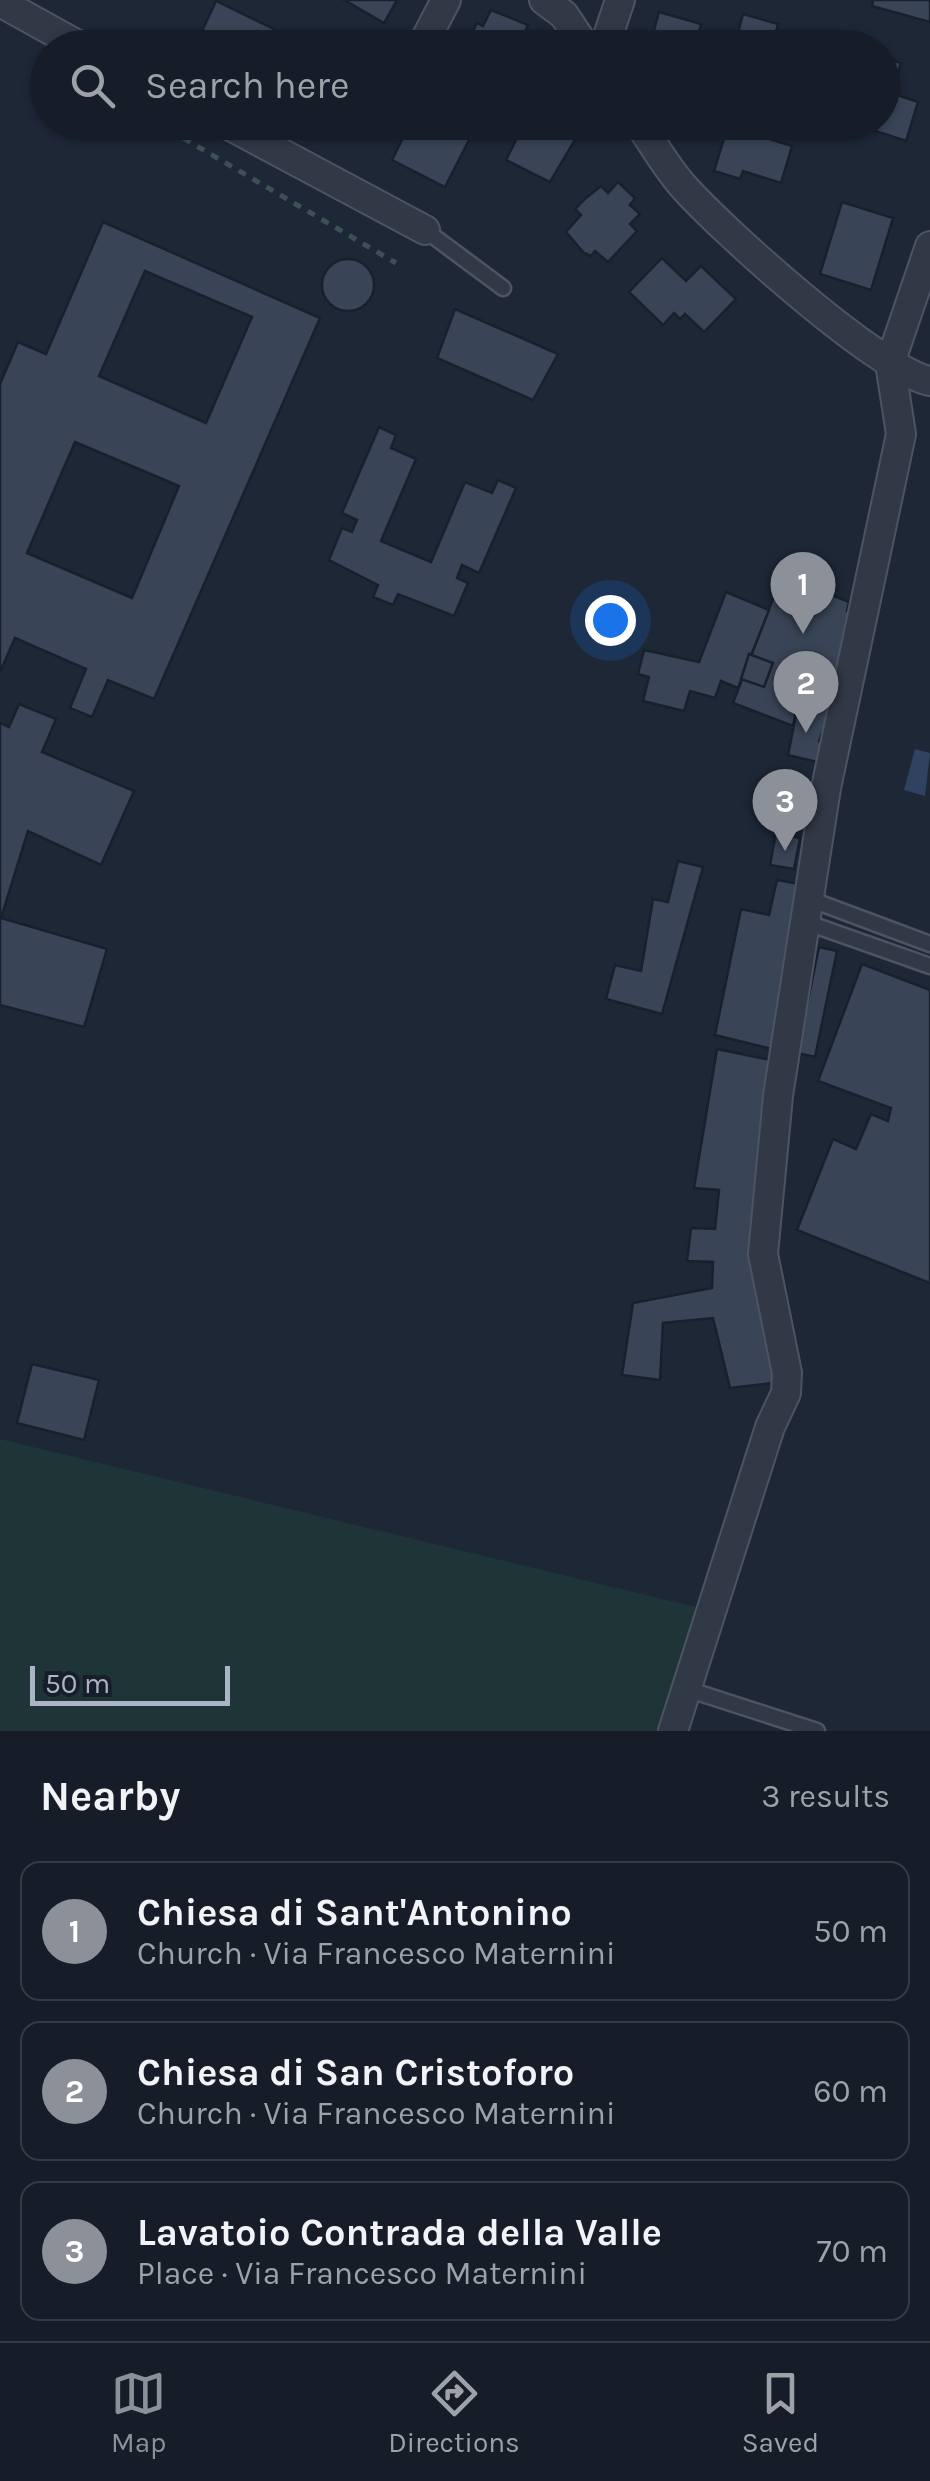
<!DOCTYPE html>
<html lang="en">
<head>
<meta charset="utf-8">
<style>
  body { margin:0; font-family:Karla,sans-serif; background:#1f2630; color:#f1f3f6 }
  .scale { position:absolute; left:30px; bottom:25px; width:200px; box-sizing:border-box; padding-left:10px; border:5px solid #aab4c4; border-top:0; font-size:28px; line-height:35px; white-space:nowrap; color:#aab4c4; -webkit-text-stroke:8px #171e2a; paint-order:stroke }
  .you { position:absolute; left:610px; top:620px; width:35px; height:35px; margin:-25px; border:8px solid #fff; border-radius:50%; background:#1a73e8; box-shadow:0 0 0 15px #1a73e833 }
  .badge { display:grid; place-items:center; width:65px; height:65px; border-radius:50%; background:#8c9099; color:#fff; font-size:32px; font-weight:700 }
  .pin { position:absolute; translate:-50% -82px; filter:drop-shadow(0 2px 5px #0008) }
  .pin::after { content:''; position:absolute; top:52px; width:35px; height:30px; background:inherit; clip-path:polygon(0 0,100% 0,50% 100%) }
  .list { margin:0; padding:0; list-style:none }
  h2 { display:flex; justify-content:space-between; align-items:center; height:130px; margin:0; padding:0 40px; font-size:42px }
  h2 small { font-size:32px; font-weight:400; color:#9ea2a8 }
  .list li { display:grid; grid-template-columns:65px 1fr auto; gap:30px; align-items:center; box-sizing:border-box; height:140px; margin:0 20px 20px; padding:0 20px; border:2px solid #353b45; border-radius:20px }
  .list b { display:block; font-size:38px; white-space:nowrap }
  .list p { margin:0; font-size:32px; white-space:nowrap; color:#9ea2a8 }
  .list em { font-size:32px; font-style:normal; color:#9ea2a8 }
  .icon { flex:none; width:55px; height:55px; fill:none; stroke:currentColor; stroke-width:2; stroke-linecap:round; stroke-linejoin:round }
  .map { position:relative; flex:none; width:930px; height:1731px; overflow:hidden }
  .search { position:absolute; background:#161d28; box-shadow:0 2px 8px #0004; left:30px; right:30px; top:30px; height:110px; display:flex; align-items:center; gap:25px; box-sizing:border-box; padding:0 35px; border-radius:55px; color:#9ea2a8; font-size:38px }
  .sheet { height:610px; background:#161d28 }
  nav { display:flex; justify-content:space-around; align-items:center; box-sizing:border-box; height:140px; border-top:2px solid #353b45; background:#161d28; font-size:28px; color:#9ea2a8 }
  nav a { display:grid; justify-items:center; gap:5px }
  nav .on { color:#8c9099 }
  .map>svg:first-child { display:block }
  .green { fill:#1f3437 }
  .water { fill:#2f425f }
  .building { fill:#394557; stroke:#19202d; stroke-width:2.5; fill-rule:evenodd }
  .lines { fill:none; stroke-linecap:round; stroke-linejoin:round }
  .lane-casing { stroke:#4c5462; stroke-width:19 }
  .street-casing { stroke:#4c5462; stroke-width:32 }
  .path { stroke:#3d5154; stroke-width:5; stroke-dasharray:8 8; stroke-linecap:butt }
  .lane { stroke:#313946; stroke-width:14 }
  .street { stroke:#313946; stroke-width:28 }
</style>
</head>
<body>
<div class="map">
<svg width="930" height="1731" viewBox="0 0 930 1731">
  <rect width="100%" height="100%" fill="#1d2736"/>
  <path class="green" d="M0,1439L700,1608L661,1731H0Z"/>
  <path class="water" d="M915,749L930,753L925,796L904,790Z"/>
  <g class="building">
    <path d="M344,0H397L384,23Z"/>
    <path d="M873,0H930V22L872,6Z"/>
    <path d="M216,1L282,33L275,48H194Z"/>
    <path d="M491,10L528,25L517,48H464L477,23L483,26Z"/>
    <path d="M659,12L701,24L695,48H649Z"/>
    <path d="M743,14L778,24L772,48H734Z"/>
    <path d="M882,57L901,63L891,93L918,102L906,141L848,122H882Z"/>
    <path d="M411,122H444L471,136L445,187L392,160Z"/>
    <path d="M525,122L585,123L550,182L506,160Z"/>
    <path d="M728,126L792,146L781,183L743,171L740,179L714,171Z"/>
    <path d="M618,182L635,198L630,205L640,214L630,224L637,231L608,262L595,251L591,256L584,253L566,232L581,215L575,209L586,198L601,186L608,193Z"/>
    <path d="M842,202L893,218L871,290L820,274Z"/>
    <path d="M103,222L320,318L154,699L108,680L92,717L70,708L86,669L15,638L0,672V384L18,342L46,354ZM145,271L252,317L206,423L99,376ZM75,442L179,486L132,598L27,553Z"/>
    <path d="M662,258L686,281L701,266L736,299L704,332L685,314L680,319L674,313L663,325L629,292Z"/>
    <circle cx="348" cy="285" r="26"/>
    <path d="M455,309L558,354L533,400L437,358Z"/>
    <path d="M379,427L396,435L391,448L416,459L381,541L431,562L465,482L492,493L498,480L516,488L479,573L462,565L457,578L468,583L454,616L398,594L393,605L373,597L378,585L329,560L342,528L352,532L357,520L342,513Z"/>
    <path d="M788,577L849,602L847,611L852,614L832,709L799,700L793,726L733,703L779,583L785,586Z"/>
    <path d="M726,592L769,610L738,688L721,681L715,698L690,691L684,711L643,701L649,677L638,674L644,650L699,662Z"/>
    <path d="M749,654L773,663L764,687L741,679Z"/>
    <path d="M799,700L832,709L819,741L826,742L821,763L788,755Z"/>
    <path d="M19,704L56,719L42,752L134,791L101,865L28,831L1,918L107,949L84,1027L0,1005V723L9,727Z"/>
    <path d="M776,833L800,838L794,869L770,865Z"/>
    <path d="M678,861L703,867L662,1014L606,999L615,965L641,971L653,899L668,902Z"/>
    <path d="M777,880L805,885L776,1050L715,1035L741,909L769,915Z"/>
    <path d="M819,947L837,951L815,1057L797,1053Z"/>
    <path d="M862,964L930,990V1283L797,1230L833,1139L856,1149L871,1114L888,1121L891,1108L818,1081Z"/>
    <path d="M717,1049L775,1061L751,1262L782,1382L730,1388L713,1318L663,1323L660,1380L622,1375L633,1303L712,1288L713,1262L687,1261L691,1228L715,1229L719,1190L694,1188Z"/>
    <path d="M32,1364L99,1380L84,1440L17,1423Z"/>
  </g>
  <g class="lines">
    <defs>
      <g id="lane">
        <path d="M425,230L503,288"/>
        <path d="M812,900L930,944"/>
        <path d="M808,923L930,966"/>
        <path d="M687,1689L817,1731"/>
      </g>
      <g id="street">
        <path d="M544,0L564,15L586,48"/>
        <path d="M0,2L83,48"/>
        <path d="M421,48L446,0"/>
        <path d="M604,48L620,0"/>
        <path d="M223,122L425,230"/>
        <path d="M638,122C653,143 666,167 683,186C722,230 878,371 930,381"/>
        <path d="M673,1731L770,1427L786,1393L787,1373L763,1254L778,1096L826,788L901,434L890,363L930,246"/>
      </g>
    </defs>
    <use href="#lane" class="lane-casing"/>
    <use href="#street" class="street-casing"/>
    <path class="path" d="M156,122L396,263"/>
    <use href="#lane" class="lane"/>
    <use href="#street" class="street"/>
  </g>
</svg>
<div class="scale">50 m</div>
<div class="you"></div>
<div class="pin badge" style="left:803px;top:634px">1</div>
<div class="pin badge" style="left:806px;top:733px">2</div>
<div class="pin badge" style="left:785px;top:851px">3</div>
<div class="search"><svg class="icon" aria-label="search" viewBox="0 0 24 24"><circle cx="10" cy="10" r="6"/><path d="M15 15l6 6"/></svg>Search here</div>
</div>
<section class="sheet">
<h2>Nearby<small>3 results</small></h2>
<ul class="list">
<li><span class="badge">1</span><div><b>Chiesa di Sant'Antonino</b><p>Church · Via Francesco Maternini</p></div><em>50 m</em></li>
<li><span class="badge">2</span><div><b>Chiesa di San Cristoforo</b><p>Church · Via Francesco Maternini</p></div><em>60 m</em></li>
<li><span class="badge">3</span><div><b>Lavatoio Contrada della Valle</b><p>Place · Via Francesco Maternini</p></div><em>70 m</em></li>
</ul>
</section>
<nav>
<a class="on"><svg class="icon" aria-label="map" viewBox="0 0 24 24"><path d="M3 6l6-2 6 2 6-2v14l-6 2-6-2-6 2zM9 4v14M15 6v14"/></svg>Map</a>
<a><svg class="icon" aria-label="directions" viewBox="0 0 24 24"><path d="M12 3l9 9-9 9-9-9zM9 14v-3h6M13 9l2 2-2 2"/></svg>Directions</a>
<a><svg class="icon" aria-label="saved" viewBox="0 0 24 24"><path d="M7 4h10v16l-5-4-5 4z"/></svg>Saved</a>
</nav>
</body>
</html>
